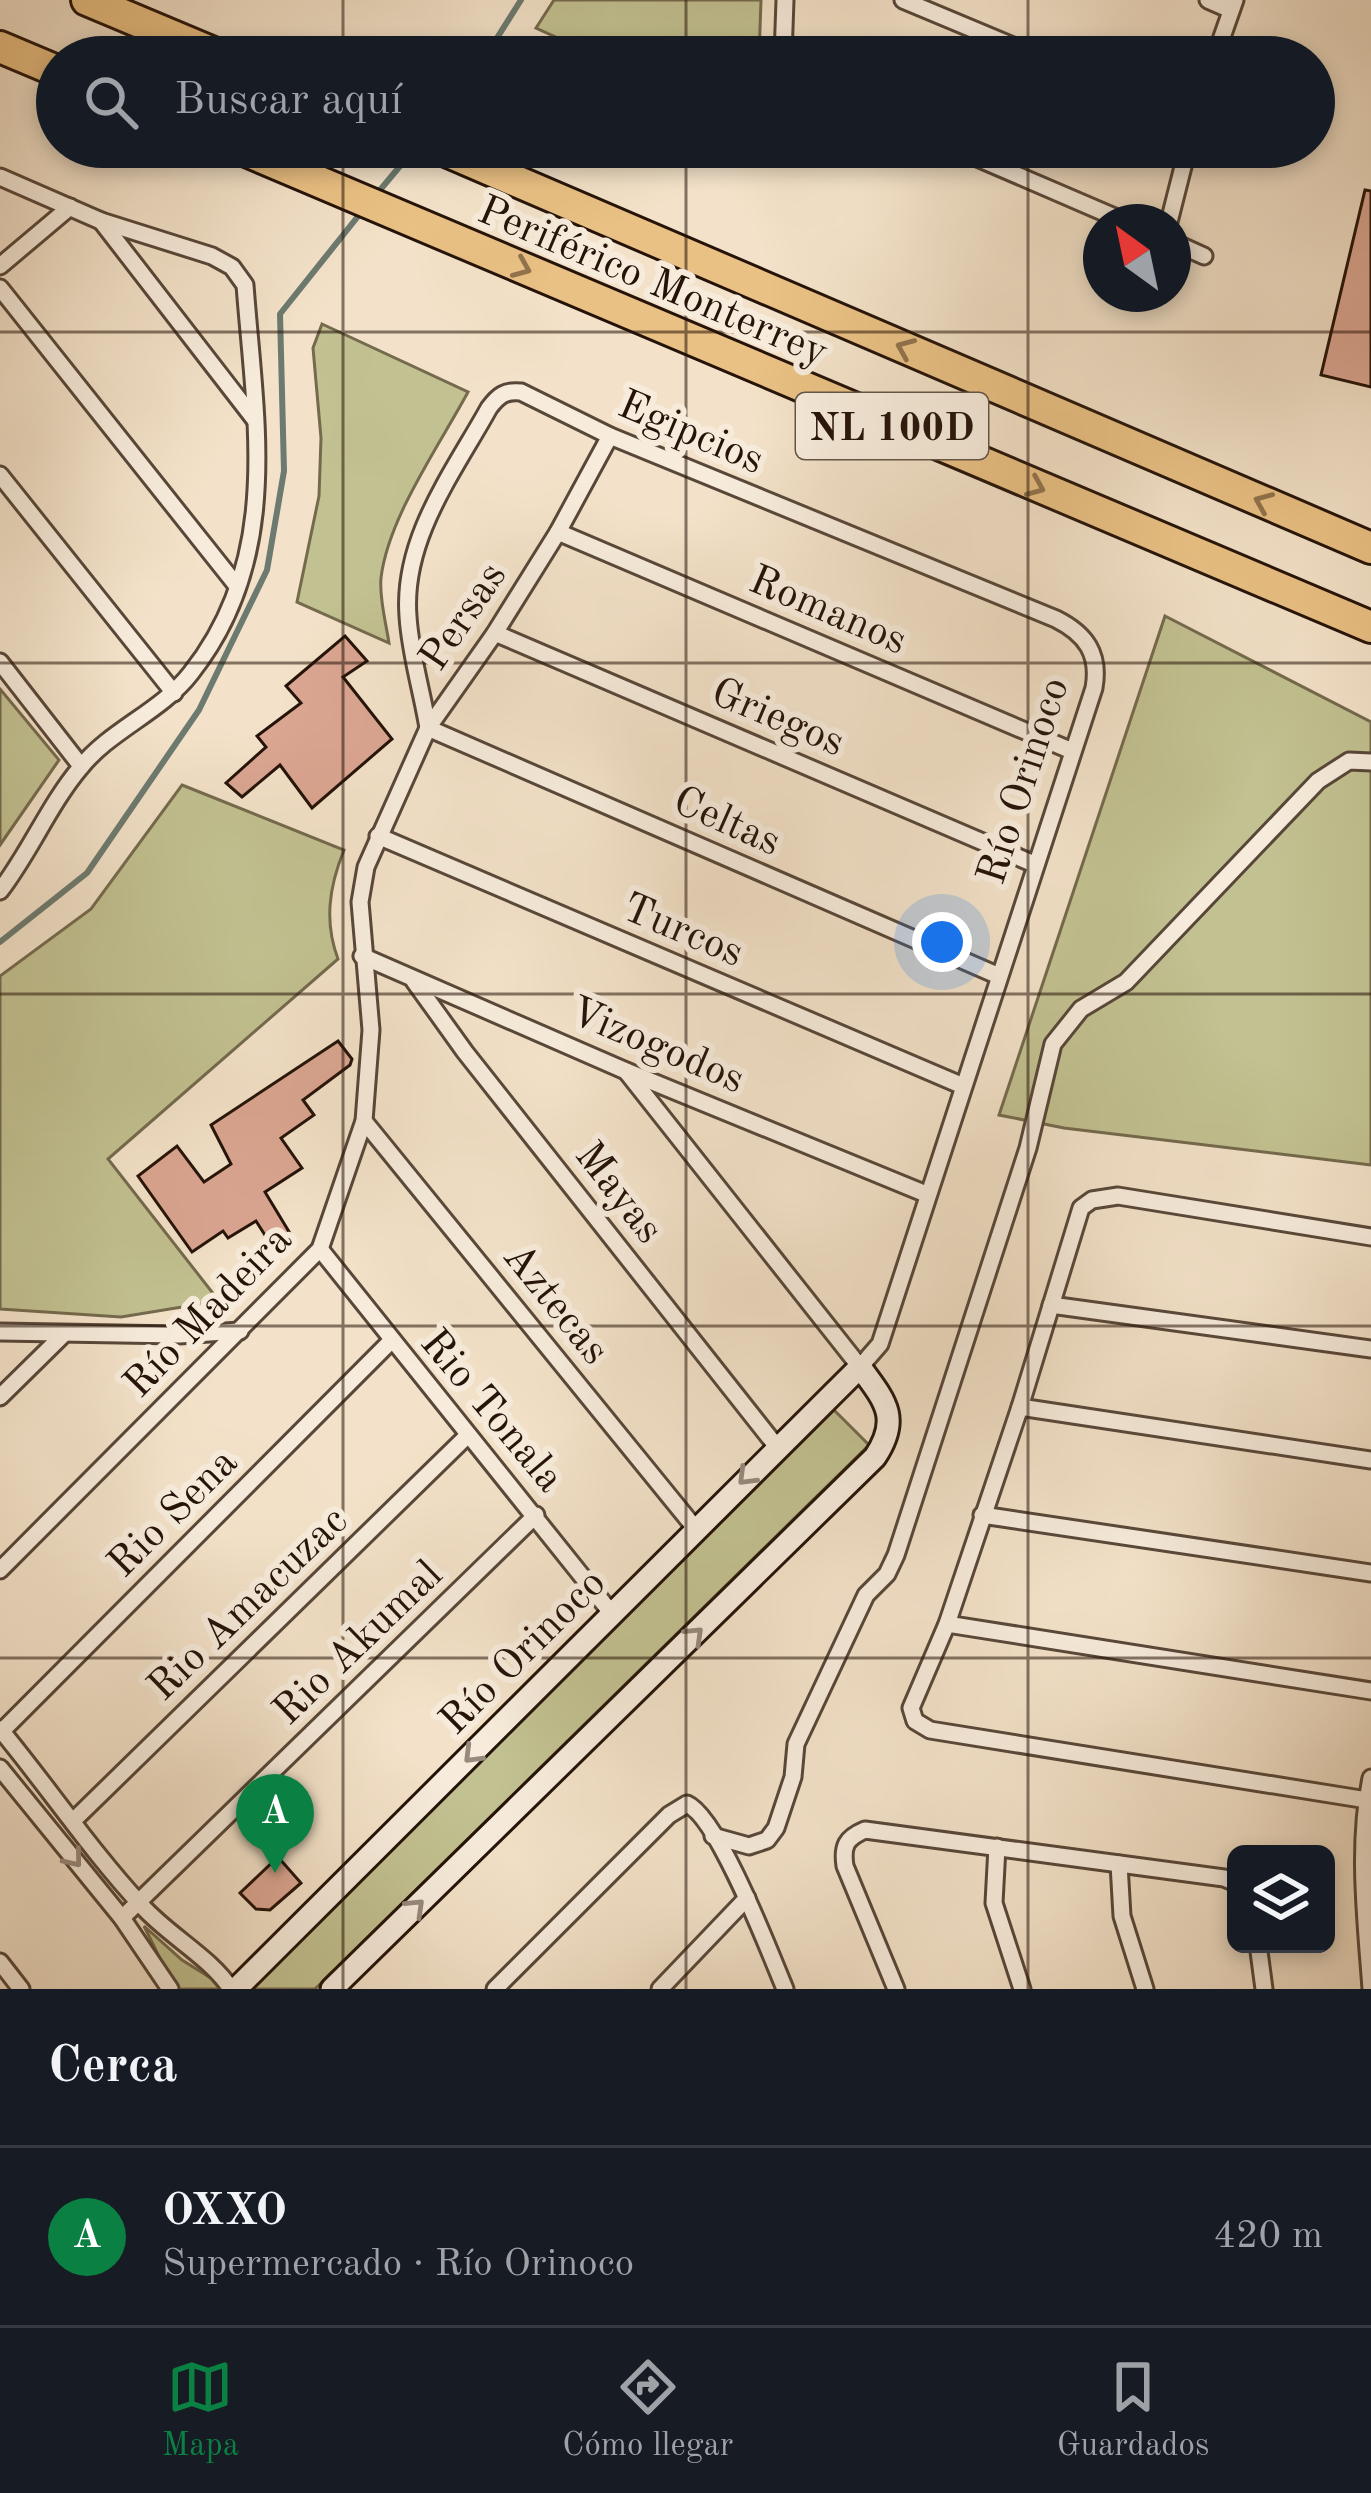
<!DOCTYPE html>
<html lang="es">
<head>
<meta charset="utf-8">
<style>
  body { margin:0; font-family:"Old Standard TT",serif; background:#242831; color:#f1f3f6 }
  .controls { position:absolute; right:36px; bottom:36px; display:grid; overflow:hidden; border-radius:18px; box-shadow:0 6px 18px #0003 }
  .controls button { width:108px; height:108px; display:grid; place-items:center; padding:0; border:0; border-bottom:3px solid #363941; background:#171b24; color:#f1f3f6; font:60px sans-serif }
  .compass { position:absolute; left:1083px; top:204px; width:108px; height:108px; border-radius:50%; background:#171b24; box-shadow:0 6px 18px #0003; rotate:327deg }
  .you { position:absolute; left:942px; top:942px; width:42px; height:42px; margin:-30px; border:9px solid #fff; border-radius:50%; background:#1a73e8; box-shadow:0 0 0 18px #1a73e833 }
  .badge { display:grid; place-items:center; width:78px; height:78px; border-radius:50%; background:#0b8043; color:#fff; font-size:39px; font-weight:700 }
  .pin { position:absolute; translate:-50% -99px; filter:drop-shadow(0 3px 6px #0008) }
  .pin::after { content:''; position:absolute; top:63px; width:42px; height:36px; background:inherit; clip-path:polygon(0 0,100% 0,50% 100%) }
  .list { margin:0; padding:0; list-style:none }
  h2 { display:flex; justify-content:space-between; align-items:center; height:156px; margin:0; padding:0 48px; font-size:51px }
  h2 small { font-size:39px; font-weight:400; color:#9ea1a6 }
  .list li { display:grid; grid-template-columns:78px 1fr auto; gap:36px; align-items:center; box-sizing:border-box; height:180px; padding:0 48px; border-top:3px solid #363941 }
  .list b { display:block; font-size:45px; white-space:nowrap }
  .list p { margin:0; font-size:39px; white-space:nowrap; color:#9ea1a6 }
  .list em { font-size:39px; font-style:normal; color:#9ea1a6 }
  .icon { flex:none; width:66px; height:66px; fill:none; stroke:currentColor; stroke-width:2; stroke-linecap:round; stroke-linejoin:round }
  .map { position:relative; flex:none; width:1371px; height:1989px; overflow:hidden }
  .search { position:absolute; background:#171b24; box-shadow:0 6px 18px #0003; left:36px; right:36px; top:36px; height:132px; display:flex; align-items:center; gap:30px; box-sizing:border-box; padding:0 42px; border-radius:66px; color:#9ea1a6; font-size:45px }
  .sheet { height:336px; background:#171b24 }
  nav { display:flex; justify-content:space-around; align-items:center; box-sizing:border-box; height:168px; border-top:3px solid #363941; background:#171b24; font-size:33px; color:#9ea1a6 }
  nav a { display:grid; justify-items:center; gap:6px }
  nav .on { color:#0b8043 }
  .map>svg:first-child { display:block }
  .green { fill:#c2c191; stroke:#746a4d; stroke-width:3 }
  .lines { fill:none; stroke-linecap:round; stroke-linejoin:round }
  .stream { stroke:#6c7a70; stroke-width:6 }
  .building { fill:#dba692; stroke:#251309; stroke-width:3 }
  .street-casing { stroke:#584739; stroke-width:21 }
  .secondary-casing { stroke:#251309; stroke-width:27 }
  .highway-casing { stroke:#251309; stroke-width:36 }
  .street { stroke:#f7ecdc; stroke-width:15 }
  .secondary { stroke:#f7ecdc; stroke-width:21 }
  .highway { stroke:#eac184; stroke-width:30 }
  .oneway { stroke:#91734d }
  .oneway2 { stroke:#988a7d }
  .grid { fill:none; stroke:#251309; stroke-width:3; stroke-opacity:0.55 }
  .labels { text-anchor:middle; stroke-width:12; stroke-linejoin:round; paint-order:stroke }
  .shield { fill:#f7ecdc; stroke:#645448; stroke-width:3 }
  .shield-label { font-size:39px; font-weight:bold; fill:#251309 }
  .street-label { font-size:42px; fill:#251309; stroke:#f7ecdc }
</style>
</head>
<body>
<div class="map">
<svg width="1371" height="1989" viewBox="0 0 1371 1989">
  <rect width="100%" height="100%" fill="#f3e2c9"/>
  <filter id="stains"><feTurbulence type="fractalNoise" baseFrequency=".00167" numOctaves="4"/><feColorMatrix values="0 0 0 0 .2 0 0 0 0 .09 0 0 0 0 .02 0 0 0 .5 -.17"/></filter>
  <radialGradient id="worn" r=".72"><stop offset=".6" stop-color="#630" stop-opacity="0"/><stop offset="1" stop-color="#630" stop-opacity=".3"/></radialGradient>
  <g class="green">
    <path d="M554,0H761L759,57H600L536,28Z"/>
    <path d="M322,324L468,392C439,446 388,518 381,578C379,598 386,623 389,643L297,602L319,496L321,438L313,348Z"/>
    <path d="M1165,616L1371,722V1165L1064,1128L999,1115Z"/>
    <path d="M0,689L59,760L0,845Z"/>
    <path d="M182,785L344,850C329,887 324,922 338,959L108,1159L219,1301L121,1317L0,1309V976L91,909Z"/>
    <path d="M834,1410L869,1445L315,1989H251Z"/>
    <path d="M144,1926L182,1960L222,1985L219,1989H175Z"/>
  </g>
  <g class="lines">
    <g class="stream">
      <path d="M485,57L521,0"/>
      <path d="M375,196L416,147"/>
      <path d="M0,942L87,873L199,710L267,570L284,471L280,314L363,210"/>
    </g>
  </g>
  <g class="building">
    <path d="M1365,190L1371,191V387L1321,375Z"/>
    <path d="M345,636L367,661L343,677L392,739L312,808L280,765L242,797L226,783L266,747L257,736L301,703L286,686Z"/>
    <path d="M338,1041L352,1059L350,1065L303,1100L314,1115L281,1138L302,1168L265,1192L294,1240L277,1254L256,1221L228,1238L223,1231L192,1252L138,1176L177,1146L204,1182L231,1164L211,1125Z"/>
    <path d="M278,1857L301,1883L270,1910L256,1909L240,1893Z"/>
  </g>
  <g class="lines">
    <defs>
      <g id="street">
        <path d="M903,0L1039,57"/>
        <path d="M1208,0L1231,10"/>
        <path d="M783,57L785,0"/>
        <path d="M1215,57L1235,0"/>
        <path d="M952,147L1126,222"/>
        <path d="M0,177L101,221L212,256L232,267L245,285C255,420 283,557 191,673C161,712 110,730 80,768C49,805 30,852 0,891"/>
        <path d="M101,221L255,420"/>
        <path d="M1169,222L1188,147"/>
        <path d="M1173,242L1204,256"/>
        <path d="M0,266L70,207"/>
        <path d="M0,288L237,586"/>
        <path d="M0,475L174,693"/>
        <path d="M558,532L1072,751"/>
        <path d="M495,633L1034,864"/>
        <path d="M0,662L81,766"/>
        <path d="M428,728C422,691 410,653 408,616C402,539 453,473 489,408C498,396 505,390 521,392L610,436L1056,619C1086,634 1100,654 1094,688L880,1344L860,1367L626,1071"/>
        <path d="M428,728L999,976"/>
        <path d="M378,836L963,1086"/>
        <path d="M362,956L626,1071L926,1194"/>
        <path d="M414,981L465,1052L777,1447"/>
        <path d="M364,1121L695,1528"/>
        <path d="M320,1249L613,1615"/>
        <path d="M1051,1305L1371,1349"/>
        <path d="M0,1332L179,1335L240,1331"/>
        <path d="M0,1397L64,1334"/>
        <path d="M1020,1407L1371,1460"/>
        <path d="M982,1515L1371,1573"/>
        <path d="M0,1570L320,1249L364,1121L371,1030L360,902L366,867L428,728L495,633L558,532L610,436"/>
        <path d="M947,1624L1371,1691"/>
        <path d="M0,1729C48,1787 91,1851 142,1906C169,1936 210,1957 231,1989"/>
        <path d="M2,1731L391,1341"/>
        <path d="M0,1768L122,1918L170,1989"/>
        <path d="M1367,1800L930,1730L915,1721L911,1708L947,1624L1020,1407L1081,1208L1092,1200L1118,1196L1371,1237"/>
        <path d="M74,1820L468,1435"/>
        <path d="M713,1836L749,1846L767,1840L776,1828L793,1777L796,1744L866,1595L887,1574L896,1555L1028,1148L1053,1044L1081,1009L1126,982L1318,781L1349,761L1371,762"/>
        <path d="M997,1847L994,1903L1022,1989"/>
        <path d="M1119,1864L1122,1916L1145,1989"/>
        <path d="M122,1918L536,1515"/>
        <path d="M1258,1944L1264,1989"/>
        <path d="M0,1962L21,1989"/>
        <path d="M495,1989L669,1815L687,1804C718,1817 770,1953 785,1989"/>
        <path d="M660,1989L747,1898"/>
        <path d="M896,1989L845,1866C842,1846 846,1838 865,1830L1224,1878L1236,1883"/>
        <path d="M1371,1989C1366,1920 1357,1846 1371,1778"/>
      </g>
      <path id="secondary" d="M236,1989L860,1367C885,1401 901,1418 875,1457L332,1989"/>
      <g id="highway">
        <path d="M87,0L223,57"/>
        <path d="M0,47L57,71"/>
        <path d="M237,147L1371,627"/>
        <path d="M437,147L1371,548"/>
      </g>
    </defs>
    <use href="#street" class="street-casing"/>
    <use href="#secondary" class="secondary-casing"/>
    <use href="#highway" class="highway-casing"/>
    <use href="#street" class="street"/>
    <use href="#secondary" class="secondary"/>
    <use href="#highway" class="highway"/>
  </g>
  <defs><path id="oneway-chevron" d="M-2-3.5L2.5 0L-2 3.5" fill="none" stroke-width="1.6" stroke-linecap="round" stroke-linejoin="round" transform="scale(3)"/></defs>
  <g class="oneway">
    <use href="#oneway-chevron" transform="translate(522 268) rotate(23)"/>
    <use href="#oneway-chevron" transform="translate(905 348) rotate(-157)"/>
    <use href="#oneway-chevron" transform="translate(1036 487) rotate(23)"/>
    <use href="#oneway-chevron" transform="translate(1263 502) rotate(-157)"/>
  </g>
  <g class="oneway2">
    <use href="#oneway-chevron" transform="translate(746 1477) rotate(135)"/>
    <use href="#oneway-chevron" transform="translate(695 1635) rotate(-44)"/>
    <use href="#oneway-chevron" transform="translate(472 1755) rotate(135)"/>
    <use href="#oneway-chevron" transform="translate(74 1859) rotate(51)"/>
    <use href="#oneway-chevron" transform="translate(416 1907) rotate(-44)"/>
  </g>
  <path class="grid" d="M343,0V57M686,0V57M1028,0V57M343,147V1989M686,147V1989M1028,147V1989M0,332H1371M0,663H1371M0,994H1371M0,1326H1371M0,1658H1371"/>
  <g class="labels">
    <rect class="shield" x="796" y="393" width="192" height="66" rx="9"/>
    <g class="shield-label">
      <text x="892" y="440">NL 100D</text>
    </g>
    <g class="street-label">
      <text transform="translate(654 279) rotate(23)" y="15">Periférico Monterrey</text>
      <text transform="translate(692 430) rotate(23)" y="15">Egipcios</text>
      <text transform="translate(829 608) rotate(23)" y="15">Romanos</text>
      <text transform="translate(461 615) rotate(-56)" y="15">Persas</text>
      <text transform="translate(779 715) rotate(23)" y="15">Griegos</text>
      <text transform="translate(1021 780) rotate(-72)" y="15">Río Orinoco</text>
      <text transform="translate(728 819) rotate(24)" y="15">Celtas</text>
      <text transform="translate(684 928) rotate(23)" y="15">Turcos</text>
      <text transform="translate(658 1043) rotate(23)" y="15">Vizogodos</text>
      <text transform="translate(621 1191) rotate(52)" y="15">Mayas</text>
      <text transform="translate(558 1302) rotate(51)" y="15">Aztecas</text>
      <text transform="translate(206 1310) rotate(-46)" y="15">Río Madeira</text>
      <text transform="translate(494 1409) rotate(50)" y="15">Rio Tonala</text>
      <text transform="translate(171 1511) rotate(-45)" y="15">Rio Sena</text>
      <text transform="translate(246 1602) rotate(-44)" y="15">Rio Amacuzac</text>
      <text transform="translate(356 1641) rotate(-44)" y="15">Rio Akumal</text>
      <text transform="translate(521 1650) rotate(-45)" y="15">Río Orinoco</text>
    </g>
  </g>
  <rect width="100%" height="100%" filter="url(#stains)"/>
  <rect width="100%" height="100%" fill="url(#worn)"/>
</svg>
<div class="controls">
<button><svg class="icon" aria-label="layers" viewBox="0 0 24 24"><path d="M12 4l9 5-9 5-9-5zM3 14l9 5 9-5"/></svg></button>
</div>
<svg class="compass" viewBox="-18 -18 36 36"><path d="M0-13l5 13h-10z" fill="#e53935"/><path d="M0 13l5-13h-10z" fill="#9ea1a6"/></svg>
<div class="you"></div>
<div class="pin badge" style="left:275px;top:1873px">A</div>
<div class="search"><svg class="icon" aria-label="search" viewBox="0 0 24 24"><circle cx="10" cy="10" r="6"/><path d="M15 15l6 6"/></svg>Buscar aquí</div>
</div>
<section class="sheet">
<h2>Cerca<small></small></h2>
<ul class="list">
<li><span class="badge">A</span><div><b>OXXO</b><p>Supermercado · Río Orinoco</p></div><em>420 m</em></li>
</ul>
</section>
<nav>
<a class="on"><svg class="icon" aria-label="map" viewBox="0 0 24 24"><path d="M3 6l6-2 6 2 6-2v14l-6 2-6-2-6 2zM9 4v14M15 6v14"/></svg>Mapa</a>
<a><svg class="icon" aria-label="directions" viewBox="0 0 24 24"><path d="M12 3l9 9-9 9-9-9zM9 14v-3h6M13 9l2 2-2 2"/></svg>Cómo llegar</a>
<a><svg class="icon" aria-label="saved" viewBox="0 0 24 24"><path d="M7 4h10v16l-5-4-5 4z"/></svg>Guardados</a>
</nav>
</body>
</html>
